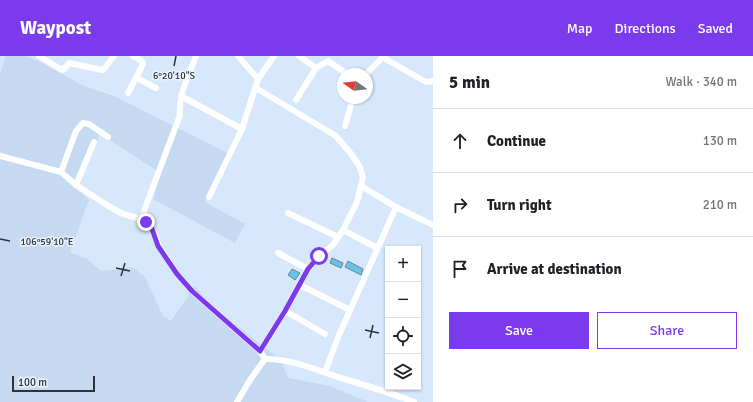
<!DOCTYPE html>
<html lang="en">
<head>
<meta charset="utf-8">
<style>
  body { margin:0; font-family:Signika,sans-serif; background:#f2f2f2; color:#202124 }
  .controls { position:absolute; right:12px; bottom:12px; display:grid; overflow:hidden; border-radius:0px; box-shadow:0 1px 3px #0004 }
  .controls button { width:36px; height:36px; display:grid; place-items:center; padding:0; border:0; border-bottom:1px solid #e0e0e0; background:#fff; color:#202124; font:20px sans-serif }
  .compass { position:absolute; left:337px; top:12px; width:36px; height:36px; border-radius:50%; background:#fff; box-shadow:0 1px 3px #0004; rotate:284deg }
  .scale { position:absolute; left:12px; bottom:10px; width:83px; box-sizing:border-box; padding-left:4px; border:2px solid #2a323b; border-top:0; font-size:11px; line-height:14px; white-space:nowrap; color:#2a323b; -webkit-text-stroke:3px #ebf4fe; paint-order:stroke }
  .stop { position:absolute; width:12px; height:12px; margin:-9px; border:3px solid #7c3aed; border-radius:50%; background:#fff }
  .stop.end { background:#7c3aed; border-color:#fff; box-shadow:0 1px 4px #0008 }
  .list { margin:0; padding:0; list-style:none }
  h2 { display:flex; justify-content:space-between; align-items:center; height:52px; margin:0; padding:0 16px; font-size:17px }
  h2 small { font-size:13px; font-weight:400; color:#757577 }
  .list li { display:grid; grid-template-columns:26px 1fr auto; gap:12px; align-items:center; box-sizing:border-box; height:64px; padding:0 16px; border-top:1px solid #e0e0e0 }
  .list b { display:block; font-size:15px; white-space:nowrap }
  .list em { font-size:13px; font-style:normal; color:#757577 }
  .actions { display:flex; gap:8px; padding:12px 16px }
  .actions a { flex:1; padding:9px 0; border:1px solid #7c3aed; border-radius:0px; text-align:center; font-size:14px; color:#7c3aed }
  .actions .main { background:#7c3aed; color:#fff }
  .icon { flex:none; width:22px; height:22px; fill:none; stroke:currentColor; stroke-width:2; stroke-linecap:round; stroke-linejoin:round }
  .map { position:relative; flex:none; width:433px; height:346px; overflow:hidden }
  header { display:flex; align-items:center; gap:24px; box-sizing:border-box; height:56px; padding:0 20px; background:#7c3aed; color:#fff }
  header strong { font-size:19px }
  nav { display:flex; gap:22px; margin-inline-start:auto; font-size:14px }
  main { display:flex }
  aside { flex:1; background:#fff }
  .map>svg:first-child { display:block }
  .built { fill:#c5d9f1 }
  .building { fill:#6ac0e6; stroke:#698796 }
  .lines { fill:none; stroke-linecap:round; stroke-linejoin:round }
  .street { stroke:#fff; stroke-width:6 }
  .route { stroke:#7c3aed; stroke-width:5 }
  .ticks { fill:none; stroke:#2a323b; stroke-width:1.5 }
  .ticks-label { font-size:10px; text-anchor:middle; fill:#2a323b; stroke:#ebf4fe; stroke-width:3; stroke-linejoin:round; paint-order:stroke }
</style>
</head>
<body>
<header>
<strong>Waypost</strong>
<nav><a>Map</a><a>Directions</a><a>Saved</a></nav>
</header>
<main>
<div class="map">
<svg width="433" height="346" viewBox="0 0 433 346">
  <rect width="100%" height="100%" fill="#d7e8fc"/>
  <path class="built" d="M6,0H26L42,7L84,30L114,40L229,98L205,146L245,168L235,187L153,143L161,117L100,78L77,133L89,144L70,196L87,203L101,215L132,211L145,221L163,260L171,265L195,230L212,250L282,305L288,322L330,330L368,346H0V18Z"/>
  <g class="building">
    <path d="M332,202L343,207L341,212L330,207Z"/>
    <path d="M348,205L363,213L361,219L345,211Z"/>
    <path d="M292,213L300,217L295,224L288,219Z"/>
  </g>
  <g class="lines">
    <g class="street">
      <path d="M39,0L62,14L64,13L69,7L102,14L104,13L114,0"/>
      <path d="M238,0L258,23"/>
      <path d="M299,0L316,12"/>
      <path d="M382,1L426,26L433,25"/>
      <path d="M366,18L384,0"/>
      <path d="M137,22L156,32"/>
      <path d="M256,32L336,80L352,99L360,111L363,122L357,146L343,174L333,189L319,200L308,213L285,255L260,295"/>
      <path d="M128,37L143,8L142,5L133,0"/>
      <path d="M181,40L242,73L258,23L274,0"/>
      <path d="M296,44L316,12L328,5L347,18"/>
      <path d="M345,70L353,42"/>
      <path d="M0,100L61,116L76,129L110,151L123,158L141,163L146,166L152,173L159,190L177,218L192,235L260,295L265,303L250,324L237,346"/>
      <path d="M61,116L76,75L83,67L89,68L108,81"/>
      <path d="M76,129L94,86"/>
      <path d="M361,130L396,151L433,169"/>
      <path d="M209,141L242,73"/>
      <path d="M288,157L338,181"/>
      <path d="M141,163L180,59C178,39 189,19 196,0"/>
      <path d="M343,174L377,192"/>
      <path d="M278,197L308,213"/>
      <path d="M300,229L350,254"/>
      <path d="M285,255L325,278"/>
      <path d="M265,303C295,303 317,315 344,323C368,330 391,337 414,346"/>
      <path d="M325,316L339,279L396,151"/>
    </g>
  </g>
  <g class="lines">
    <path class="route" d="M146,166L152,173L158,190L177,218L192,235L260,295L285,255L308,213L319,200"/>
  </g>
  <path class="ticks" d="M174,10L176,0M0,183L10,185M116,212L130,215M121,220L125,207M365,274L379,277M370,282L373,269"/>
  <g class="ticks-label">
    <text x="174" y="23">6°20'10"S</text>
    <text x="47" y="189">106°59'10"E</text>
  </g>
</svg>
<div class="controls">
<button>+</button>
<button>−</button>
<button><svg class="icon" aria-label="locate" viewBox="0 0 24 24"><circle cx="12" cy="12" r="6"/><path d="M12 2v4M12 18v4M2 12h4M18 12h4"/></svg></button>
<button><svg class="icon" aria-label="layers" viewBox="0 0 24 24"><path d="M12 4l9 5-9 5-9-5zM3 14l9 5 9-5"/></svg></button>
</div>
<svg class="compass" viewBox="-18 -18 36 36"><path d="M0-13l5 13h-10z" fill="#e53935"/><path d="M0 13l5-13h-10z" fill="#757577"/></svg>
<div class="scale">100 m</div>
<div class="stop" style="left:319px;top:200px"></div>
<div class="stop end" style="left:146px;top:166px"></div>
</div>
<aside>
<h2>5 min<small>Walk · 340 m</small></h2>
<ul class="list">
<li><svg class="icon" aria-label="ahead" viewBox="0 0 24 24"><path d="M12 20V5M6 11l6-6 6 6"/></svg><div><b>Continue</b></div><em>130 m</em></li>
<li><svg class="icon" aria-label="right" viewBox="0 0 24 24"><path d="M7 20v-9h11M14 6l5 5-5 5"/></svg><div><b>Turn right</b></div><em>210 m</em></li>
<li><svg class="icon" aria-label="arrive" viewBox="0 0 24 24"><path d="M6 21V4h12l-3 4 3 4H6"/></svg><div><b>Arrive at destination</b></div></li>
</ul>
<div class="actions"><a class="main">Save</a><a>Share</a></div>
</aside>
</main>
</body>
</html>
